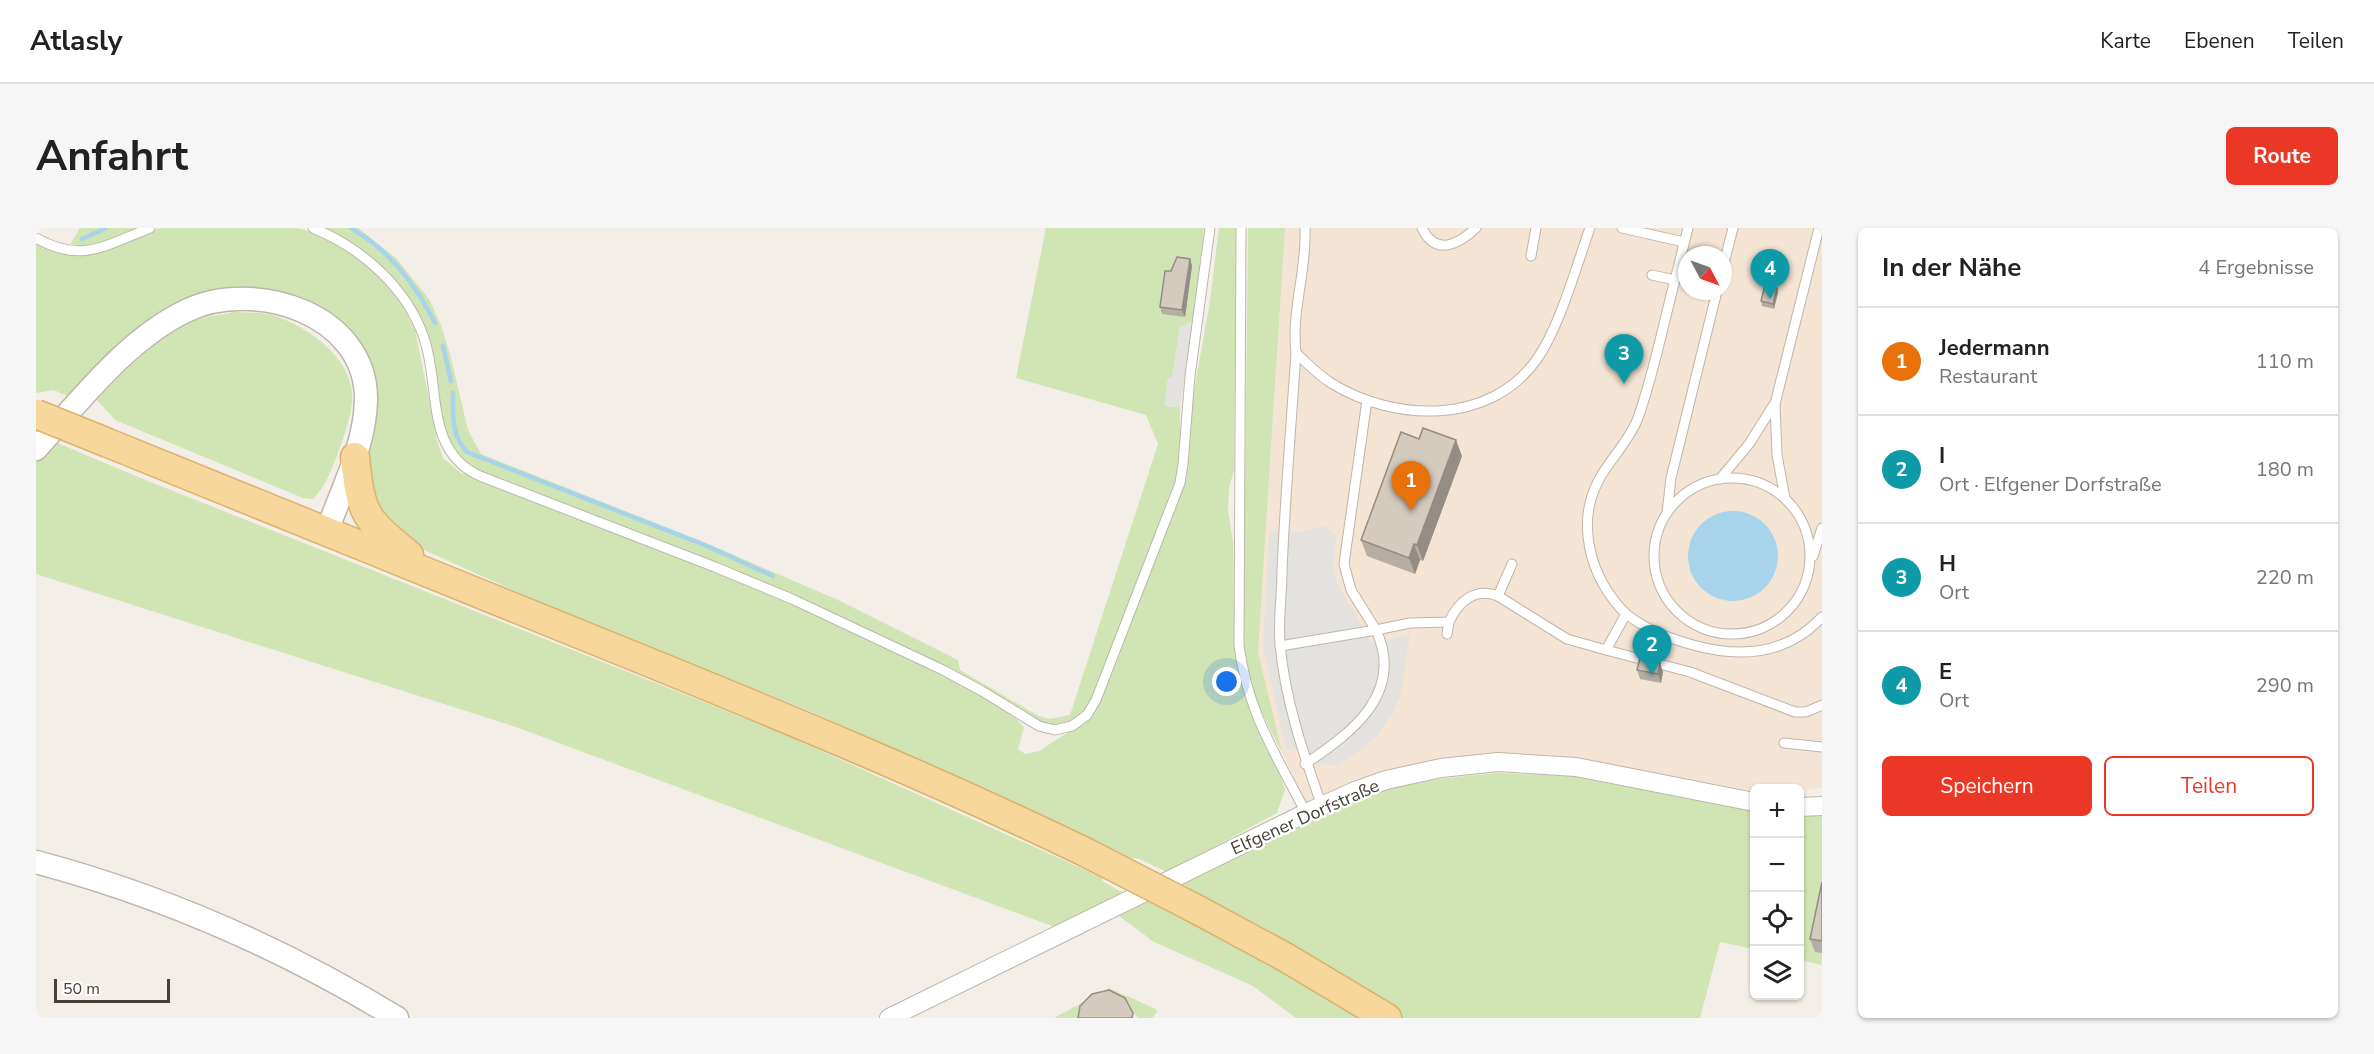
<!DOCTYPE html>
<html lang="de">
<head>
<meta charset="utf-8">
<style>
  body { margin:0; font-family:"Nunito Sans",sans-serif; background:#f6f6f6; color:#222 }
  .controls { position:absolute; right:18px; bottom:18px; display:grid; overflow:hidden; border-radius:9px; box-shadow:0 2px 4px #0004 }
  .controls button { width:54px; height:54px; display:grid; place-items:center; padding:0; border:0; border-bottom:2px solid #e0e0e0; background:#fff; color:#222; font:30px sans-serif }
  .compass { position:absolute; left:1642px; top:18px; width:54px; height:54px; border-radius:50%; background:#fff; box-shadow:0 2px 4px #0004; rotate:131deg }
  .scale { position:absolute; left:18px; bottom:15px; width:116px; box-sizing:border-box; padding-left:6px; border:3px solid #453f37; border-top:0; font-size:16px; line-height:21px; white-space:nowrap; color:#453f37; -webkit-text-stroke:4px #fff; paint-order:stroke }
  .you { position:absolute; left:1191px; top:454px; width:21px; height:21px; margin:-15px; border:4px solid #fff; border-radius:50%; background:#1a73e8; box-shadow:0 0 0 9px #1a73e833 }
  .badge { display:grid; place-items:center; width:39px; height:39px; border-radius:50%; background:#eb3726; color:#fff; font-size:20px; font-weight:700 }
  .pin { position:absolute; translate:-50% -50px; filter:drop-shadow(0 2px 3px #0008) }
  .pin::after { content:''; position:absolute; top:32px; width:21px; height:18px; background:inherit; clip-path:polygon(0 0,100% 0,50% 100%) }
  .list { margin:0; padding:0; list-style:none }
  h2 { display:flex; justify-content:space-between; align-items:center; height:78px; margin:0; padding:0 24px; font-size:26px }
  h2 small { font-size:20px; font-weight:400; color:#767676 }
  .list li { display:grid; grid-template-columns:39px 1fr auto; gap:18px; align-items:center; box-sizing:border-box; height:108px; padding:0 24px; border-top:2px solid #e0e0e0 }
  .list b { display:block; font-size:22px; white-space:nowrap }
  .list p { margin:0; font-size:20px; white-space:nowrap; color:#767676 }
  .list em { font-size:20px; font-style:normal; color:#767676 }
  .actions { display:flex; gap:12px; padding:18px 24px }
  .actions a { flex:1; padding:14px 0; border:2px solid #eb3726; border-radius:9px; text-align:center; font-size:21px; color:#eb3726 }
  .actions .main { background:#eb3726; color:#fff }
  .icon { flex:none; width:33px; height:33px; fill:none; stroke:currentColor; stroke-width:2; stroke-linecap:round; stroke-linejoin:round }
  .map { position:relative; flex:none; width:1786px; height:790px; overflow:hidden; border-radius:9px }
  header { display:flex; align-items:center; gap:36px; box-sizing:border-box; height:84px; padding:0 30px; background:#fff; border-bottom:2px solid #e0e0e0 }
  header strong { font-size:28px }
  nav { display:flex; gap:33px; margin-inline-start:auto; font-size:21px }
  .intro { display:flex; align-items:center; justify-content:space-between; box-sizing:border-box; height:144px; padding:0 36px }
  h1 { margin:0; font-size:42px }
  .button { padding:15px 27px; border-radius:9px; background:#eb3726; color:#fff; font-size:21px; font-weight:700 }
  main { display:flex; gap:36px; padding:0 36px }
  aside { flex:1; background:#fff; border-radius:9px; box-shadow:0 2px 4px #0004 }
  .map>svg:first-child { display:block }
  .commercial { fill:#f3e4d4; fill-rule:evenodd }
  .green { fill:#d1e4b3 }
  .parking { fill:#e4e2df }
  .water { fill:#a8d4eb }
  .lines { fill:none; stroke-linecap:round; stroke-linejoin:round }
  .stream { stroke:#a8d4eb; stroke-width:4.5 }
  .service-casing { stroke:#beb6ab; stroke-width:11 }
  .minor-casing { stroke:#beb6ab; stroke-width:20 }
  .tertiary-casing { stroke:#beb6ab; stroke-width:25 }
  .primary-casing { stroke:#dcb36d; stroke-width:31 }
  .service { stroke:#fff; stroke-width:9 }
  .minor { stroke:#fff; stroke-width:18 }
  .tertiary { stroke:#fff; stroke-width:22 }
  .primary { stroke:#f7d79c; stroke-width:28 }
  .primary-bridge-casing { stroke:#dcb36d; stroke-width:31; stroke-linecap:butt }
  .primary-bridge { stroke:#f7d79c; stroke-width:28 }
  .wall { fill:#b6aea3 }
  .shaded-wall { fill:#948d85 }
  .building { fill:#d4cabe; stroke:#948d85; stroke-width:1.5 }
  .labels { text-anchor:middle; stroke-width:5; stroke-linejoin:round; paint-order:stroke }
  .street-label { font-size:18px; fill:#453f37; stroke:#fff }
</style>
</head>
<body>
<header>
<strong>Atlasly</strong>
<nav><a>Karte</a><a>Ebenen</a><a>Teilen</a></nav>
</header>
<div class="intro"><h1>Anfahrt</h1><a class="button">Route</a></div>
<main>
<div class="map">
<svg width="1786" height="790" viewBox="0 0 1786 790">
  <rect width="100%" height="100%" fill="#f3efe8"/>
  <path class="commercial" d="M1249,0H1786V559L1764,563V560H1718V563L1541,531L1482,527L1269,576L1246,524L1222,424ZM1651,27H1687V63H1651Z"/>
  <g class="green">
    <path d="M44,0H106L52,20L34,17Z"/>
    <path d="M124,0H262L285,7L301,16L335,40L363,72L379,102L402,216L407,230L425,245L653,333L759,378L925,456L977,487L988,500L982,521L989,526L1003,523L1051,492L1075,448L1141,277L1153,231L1154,186L1174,73L1183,0H1200L1198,242L1193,260L1192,282L1197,313L1198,419L1211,475L1219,496L1244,545L1249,562L1241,585L1131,644L1103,631L1095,630L925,551L780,486L521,382L368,313L339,290L319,114L185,62L36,170L18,162L0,165V15C16,25 37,27 56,26Z"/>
    <path d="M285,0H322L360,30L393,71L405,97L414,126L432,202L445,226L663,312L802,372L922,432L924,442L1001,487L1013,491L1034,487L1122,216L1110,187L980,150L1010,0H1168L1157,93L1144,99L1136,151L1132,150L1129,178L1144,179V238L1137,260L1058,467C1052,478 1045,489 1033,495C1007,508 946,460 924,446L442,243L425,233L417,223L407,197L396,124L389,103L368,65Z"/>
    <path d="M1212,0H1249L1222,424L1246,524C1226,487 1214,462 1207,420Z"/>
    <path d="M198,84C211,85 227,84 239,88C271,98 314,129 316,165C317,183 311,198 306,214C298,234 292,257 277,271L267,270L79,192L61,172C89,142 120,110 158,93C170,88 185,87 198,84Z"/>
    <path d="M0,206L102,249L748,506L1067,650L1066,653L1091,667L1326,570L1358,558L1403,551L1460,545L1535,548L1718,583V721L1684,714L1664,790H1260L1217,758L1118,714L1083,688L1029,703L480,499L0,346V234L6,227Z"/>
    <path d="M1786,585V737L1764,732V588Z"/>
    <path d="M1073,760L1120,781L1121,784L1116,790H1102L1092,778L1044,790H1018Z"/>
  </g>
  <g class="parking">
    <path d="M1157,93L1144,179L1129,178L1132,150H1136L1144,99Z"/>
    <path d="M1288,297L1301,308L1297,333L1301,355L1335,415L1374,407L1365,465L1356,486L1340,509L1319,527L1299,537L1269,536L1265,520L1250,521L1227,420L1233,303L1268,304Z"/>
  </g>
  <circle class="water" cx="1697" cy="328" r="45"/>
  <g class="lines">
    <g class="stream">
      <path d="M315,0C353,22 380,57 399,95"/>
      <path d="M46,11L70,0"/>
      <path d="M407,118L415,153"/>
      <path d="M417,165C417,187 415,207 431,224L671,318L737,348"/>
    </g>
    <defs>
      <g id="service">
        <path d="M277,0C326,20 371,60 388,110C405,159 388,223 444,248L679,339L756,371L907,442L946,463L1003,498L1019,502L1036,498L1051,487L1060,472L1144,255L1147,236L1154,148L1174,0"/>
        <path d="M1205,0L1203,417C1211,483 1240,527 1270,585"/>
        <path d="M1269,0C1271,42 1255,83 1260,125C1255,198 1249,270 1246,343C1246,367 1242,391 1244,416C1249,472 1267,525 1286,578"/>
        <path d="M1386,0C1400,29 1423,16 1440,0"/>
        <path d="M1586,0L1648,14"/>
        <path d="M0,10C46,36 70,17 114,0"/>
        <path d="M1495,28L1500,0"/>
        <path d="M1687,39L1697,0"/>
        <path d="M1639,52L1652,0"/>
        <path d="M1260,125C1271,135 1282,147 1295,155C1358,194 1454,198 1501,131C1524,98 1540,39 1554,0"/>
        <circle cx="1696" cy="328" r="78"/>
        <path d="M1684,251L1713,216L1737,178"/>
        <path d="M1749,270L1741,227L1739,176L1783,0"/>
        <path d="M1631,285L1635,250L1681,63"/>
        <path d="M1777,328L1786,300"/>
        <path d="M1462,368L1531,411L1570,422L1590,386C1554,350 1538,294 1565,248C1577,228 1594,211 1602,190C1618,145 1627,97 1639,52L1616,47"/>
        <path d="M1590,386C1611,402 1632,410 1657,417C1704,430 1751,427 1786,389"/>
        <path d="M1411,406L1413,394"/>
        <path d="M1244,418L1340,402L1315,362L1308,336L1331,172"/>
        <path d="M1570,422L1654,444L1759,484H1770L1786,477"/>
        <path d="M1748,515L1786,519"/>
        <path d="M1269,536C1316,505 1369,465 1340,402L1374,395L1413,394C1422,374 1439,359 1462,368L1476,336"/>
      </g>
      <g id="minor">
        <path d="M1764,579L1786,578"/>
        <path d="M853,790L1270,585L1319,563L1350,552L1405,540L1462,534L1540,539L1718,574"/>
      </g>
      <g id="tertiary">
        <path d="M0,221C43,174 91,111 150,83C217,50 331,85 330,172C329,218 306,261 291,303"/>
        <path d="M0,634C128,668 248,721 361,790"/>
      </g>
      <g id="primary">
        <path d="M72,215C246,286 421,356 595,427C748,489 900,552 1049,624"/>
        <path d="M319,229C325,287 328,290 373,327"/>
        <path d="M1160,681L1249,729L1351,790"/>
      </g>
    </defs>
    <use href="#service" class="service-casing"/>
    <use href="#minor" class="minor-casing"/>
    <use href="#tertiary" class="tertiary-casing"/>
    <use href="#primary" class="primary-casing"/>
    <use href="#service" class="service"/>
    <use href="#minor" class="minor"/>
    <use href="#tertiary" class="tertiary"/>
    <use href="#primary" class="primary"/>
    <defs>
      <g id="primary-bridge">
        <path d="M0,186L72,215"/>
        <path d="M1049,624L1160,681"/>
      </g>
    </defs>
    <use href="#primary-bridge" class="primary-bridge-casing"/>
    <use href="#primary-bridge" class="primary-bridge"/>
  </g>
  <g class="wall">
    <path d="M1154,31L1156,38L1149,89L1126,86L1124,79L1135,43Z"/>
    <path d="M1742,64L1738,81L1726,78L1725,73Z"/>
    <path d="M1426,228L1387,333L1384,332L1379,346L1331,328L1325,312Z"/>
    <path d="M1601,442L1627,444L1625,455L1604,451Z"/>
    <path d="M1786,654V725L1779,724L1774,711Z"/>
  </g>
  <g class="shaded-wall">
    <path d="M1154,31L1156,38L1149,89L1146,82Z"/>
    <path d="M1741,60L1742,64L1738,81L1737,76Z"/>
    <path d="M1420,212L1426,228L1387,333L1381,317Z"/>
    <path d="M1378,316L1384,332L1379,346L1373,330Z"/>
    <path d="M1624,435L1627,444L1625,455L1622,446Z"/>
  </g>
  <g class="building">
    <path d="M1141,29L1154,31L1146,82L1124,79L1129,43H1135Z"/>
    <path d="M1729,57L1741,60L1737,76L1725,73Z"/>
    <path d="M1387,200L1420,212L1381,317L1378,316L1373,330L1325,312L1365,204L1383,211Z"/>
    <path d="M1604,430L1624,435L1622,446L1601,442Z"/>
    <path d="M1786,654V713L1774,711Z"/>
    <path d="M1073,762L1089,770L1097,785L1096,790H1042L1044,778L1056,766Z"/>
  </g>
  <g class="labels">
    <g class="street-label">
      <text transform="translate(1269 589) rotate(-24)" y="6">Elfgener Dorfstraße</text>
    </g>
  </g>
</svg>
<div class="controls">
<button>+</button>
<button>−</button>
<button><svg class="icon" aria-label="locate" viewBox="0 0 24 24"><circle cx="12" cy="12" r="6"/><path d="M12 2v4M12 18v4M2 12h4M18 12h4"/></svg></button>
<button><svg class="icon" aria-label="layers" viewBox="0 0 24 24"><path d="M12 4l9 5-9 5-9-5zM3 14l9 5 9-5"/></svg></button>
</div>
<svg class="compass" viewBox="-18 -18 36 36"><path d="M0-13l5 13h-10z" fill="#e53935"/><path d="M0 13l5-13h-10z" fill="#767676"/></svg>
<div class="scale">50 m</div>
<div class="you"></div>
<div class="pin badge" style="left:1375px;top:283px;background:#e8710a">1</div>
<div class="pin badge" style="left:1616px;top:447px;background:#0f9aa8">2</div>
<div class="pin badge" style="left:1588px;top:156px;background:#0f9aa8">3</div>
<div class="pin badge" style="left:1734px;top:71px;background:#0f9aa8">4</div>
</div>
<aside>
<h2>In der Nähe<small>4 Ergebnisse</small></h2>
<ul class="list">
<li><span class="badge" style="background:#e8710a">1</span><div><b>Jedermann</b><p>Restaurant</p></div><em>110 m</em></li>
<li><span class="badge" style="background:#0f9aa8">2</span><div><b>I</b><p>Ort · Elfgener Dorfstraße</p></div><em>180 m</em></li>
<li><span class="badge" style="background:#0f9aa8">3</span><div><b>H</b><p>Ort</p></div><em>220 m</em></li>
<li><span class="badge" style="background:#0f9aa8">4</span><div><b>E</b><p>Ort</p></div><em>290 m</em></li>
</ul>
<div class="actions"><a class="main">Speichern</a><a>Teilen</a></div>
</aside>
</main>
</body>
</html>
